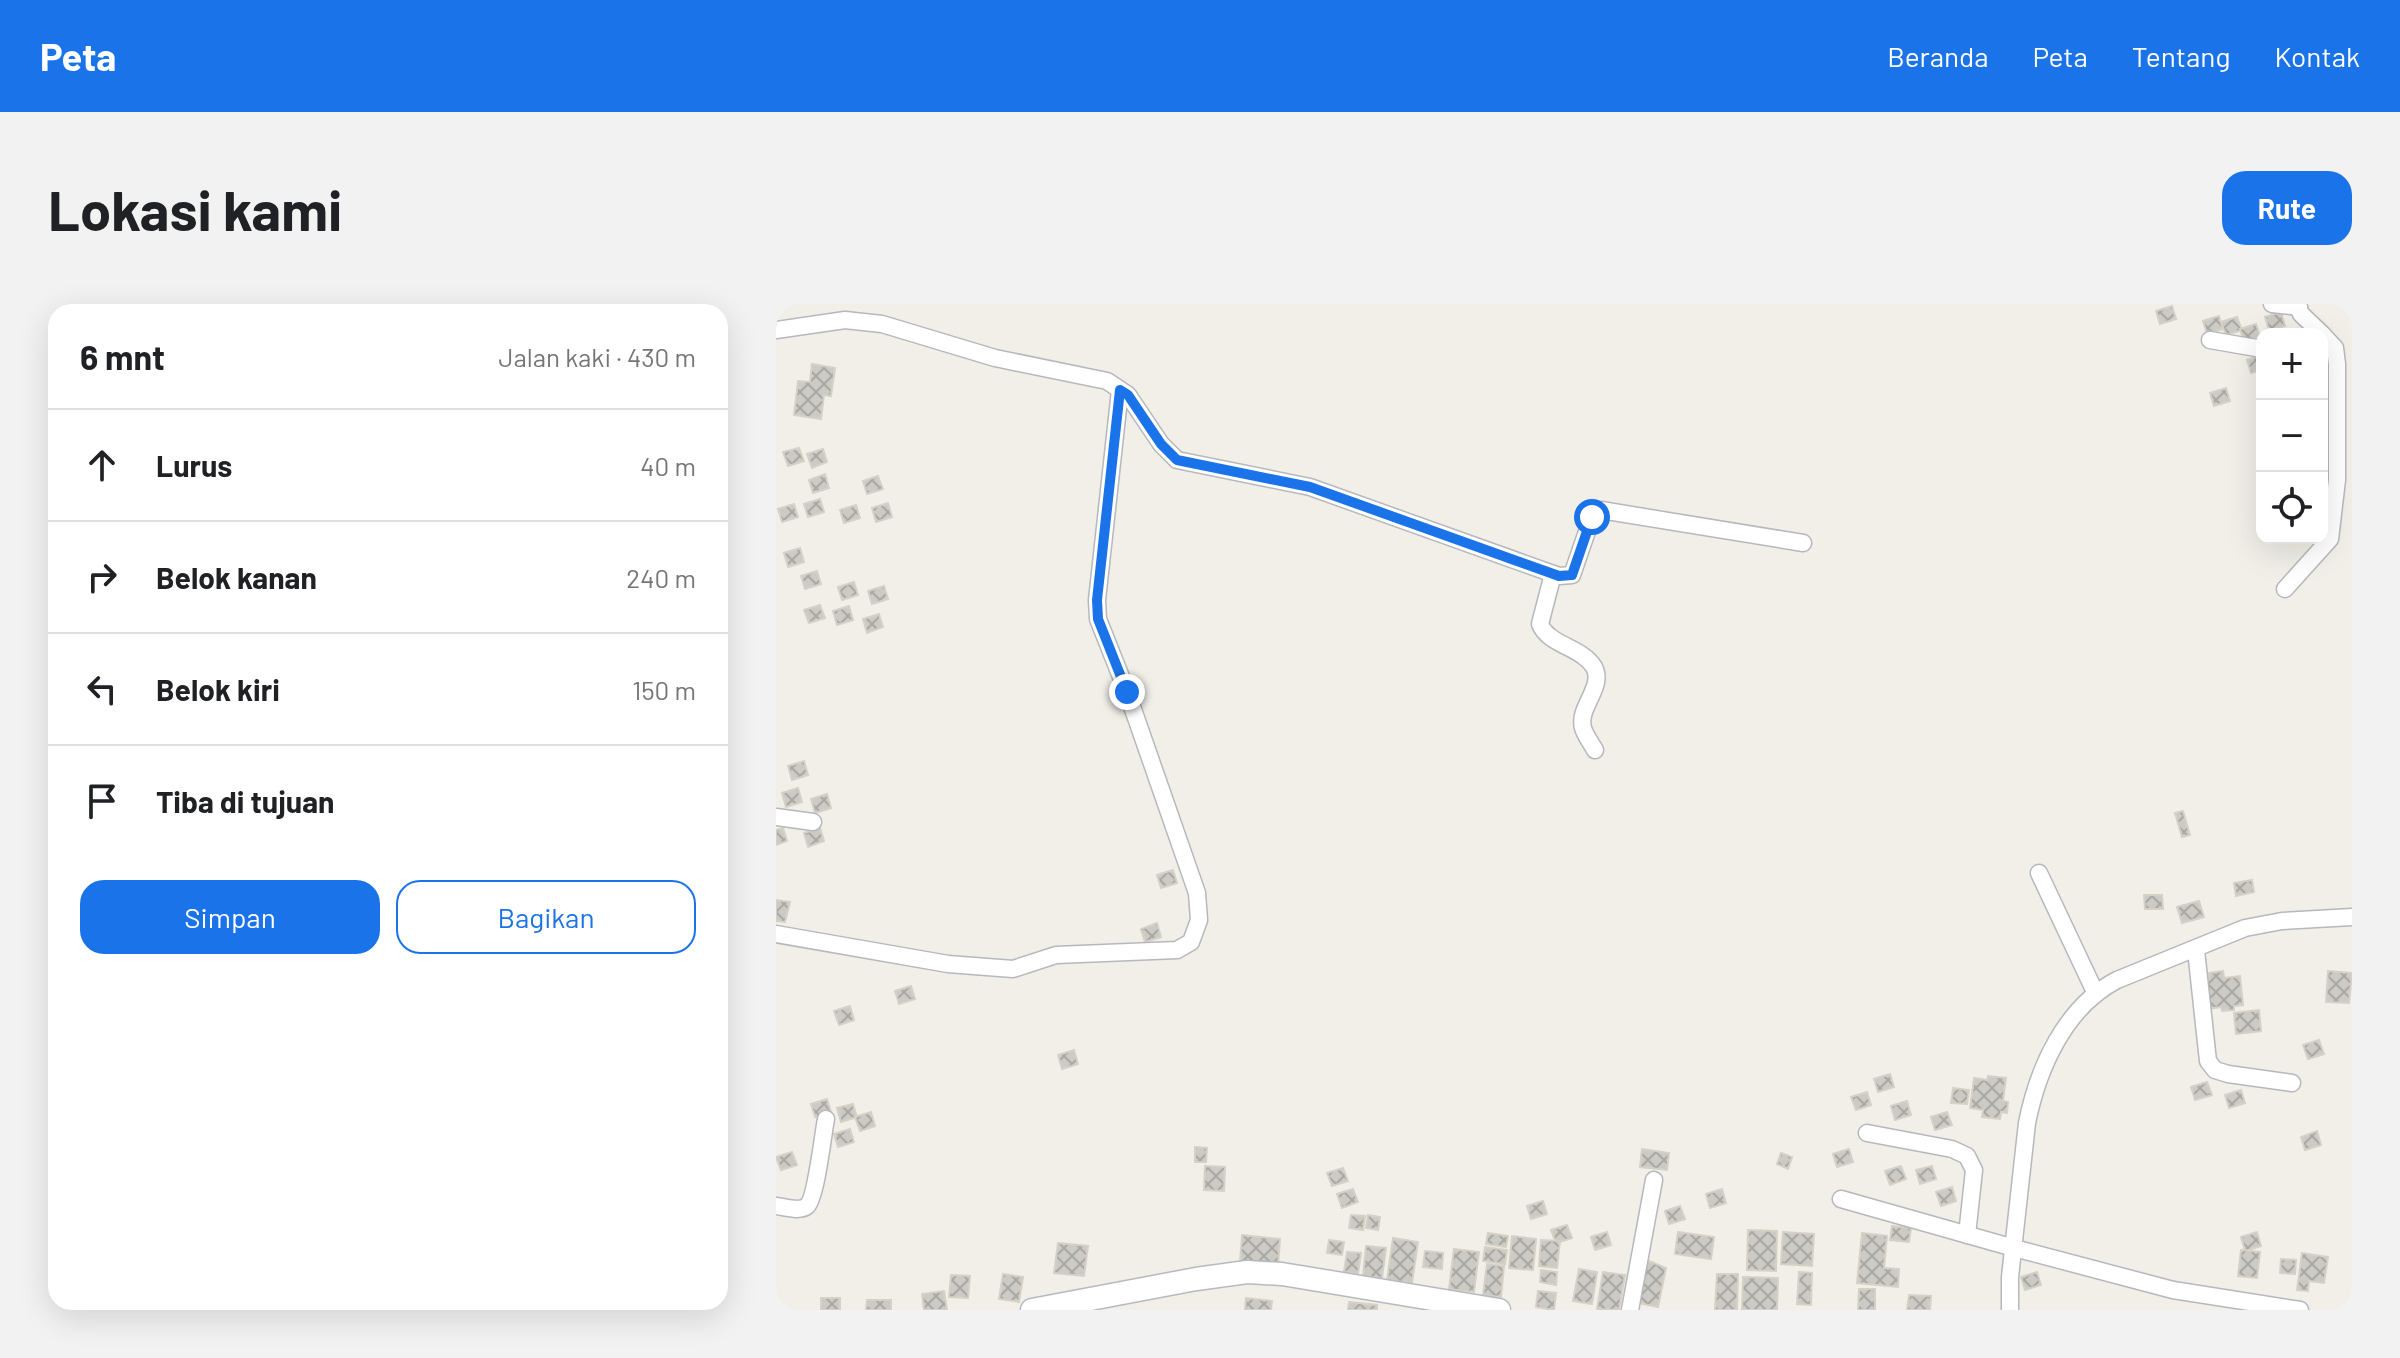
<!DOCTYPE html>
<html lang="id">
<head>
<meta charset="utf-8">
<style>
  body { margin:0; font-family:Barlow,sans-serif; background:#f2f2f2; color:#202124 }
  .controls { position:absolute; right:24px; top:24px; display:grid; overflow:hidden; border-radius:16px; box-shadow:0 8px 32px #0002 }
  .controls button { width:72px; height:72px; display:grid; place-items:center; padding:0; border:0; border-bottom:2px solid #e0e0e0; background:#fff; color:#202124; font:40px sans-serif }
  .stop { position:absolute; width:24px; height:24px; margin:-18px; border:6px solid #1a73e8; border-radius:50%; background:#fff }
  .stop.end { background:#1a73e8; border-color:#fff; box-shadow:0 2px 8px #0008 }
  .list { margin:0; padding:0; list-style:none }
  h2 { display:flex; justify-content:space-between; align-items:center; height:104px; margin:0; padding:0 32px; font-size:34px }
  h2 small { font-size:26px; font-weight:400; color:#757577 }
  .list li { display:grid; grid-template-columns:52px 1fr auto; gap:24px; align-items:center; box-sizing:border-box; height:112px; padding:0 32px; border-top:2px solid #e0e0e0 }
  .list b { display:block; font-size:30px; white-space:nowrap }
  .list em { font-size:26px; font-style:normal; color:#757577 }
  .actions { display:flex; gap:16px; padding:24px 32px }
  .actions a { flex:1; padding:18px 0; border:2px solid #1a73e8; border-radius:24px; text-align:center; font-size:28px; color:#1a73e8 }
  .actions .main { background:#1a73e8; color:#fff }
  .icon { flex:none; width:44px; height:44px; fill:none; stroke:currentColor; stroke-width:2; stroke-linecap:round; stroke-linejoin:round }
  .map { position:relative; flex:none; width:1576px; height:1006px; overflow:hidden; border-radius:24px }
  header { display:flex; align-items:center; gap:48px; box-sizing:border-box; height:112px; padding:0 40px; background:#1a73e8; color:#fff }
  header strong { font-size:38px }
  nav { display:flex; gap:44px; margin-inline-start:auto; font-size:28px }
  .intro { display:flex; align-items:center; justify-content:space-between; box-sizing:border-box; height:192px; padding:0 48px }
  h1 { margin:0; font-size:56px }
  .button { padding:20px 36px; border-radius:24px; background:#1a73e8; color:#fff; font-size:28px; font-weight:700 }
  main { display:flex; gap:48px; padding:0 48px }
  aside { flex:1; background:#fff; border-radius:24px; box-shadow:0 8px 32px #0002 }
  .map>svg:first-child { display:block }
  .building { fill:url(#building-cross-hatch); stroke:#d6d1c6; stroke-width:2 }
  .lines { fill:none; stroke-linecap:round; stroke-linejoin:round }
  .minor-casing { stroke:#b5b8bc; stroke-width:19 }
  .secondary-casing { stroke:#b6babf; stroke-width:25 }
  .minor { stroke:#fff; stroke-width:16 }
  .secondary { stroke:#fff; stroke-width:22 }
  .route { stroke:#1a73e8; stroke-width:10 }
</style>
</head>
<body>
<header>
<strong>Peta</strong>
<nav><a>Beranda</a><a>Peta</a><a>Tentang</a><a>Kontak</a></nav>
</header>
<div class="intro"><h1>Lokasi kami</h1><a class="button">Rute</a></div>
<main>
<aside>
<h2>6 mnt<small>Jalan kaki · 430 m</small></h2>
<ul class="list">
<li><svg class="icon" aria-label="ahead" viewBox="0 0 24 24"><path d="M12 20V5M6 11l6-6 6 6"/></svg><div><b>Lurus</b></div><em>40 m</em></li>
<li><svg class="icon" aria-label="right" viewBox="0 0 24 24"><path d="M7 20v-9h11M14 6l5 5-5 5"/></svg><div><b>Belok kanan</b></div><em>240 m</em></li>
<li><svg class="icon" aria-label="left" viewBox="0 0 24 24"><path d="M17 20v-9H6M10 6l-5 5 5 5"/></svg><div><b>Belok kiri</b></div><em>150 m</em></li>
<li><svg class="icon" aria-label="arrive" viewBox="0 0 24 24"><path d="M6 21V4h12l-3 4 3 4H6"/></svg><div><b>Tiba di tujuan</b></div></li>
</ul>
<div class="actions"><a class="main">Simpan</a><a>Bagikan</a></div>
</aside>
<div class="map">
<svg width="1576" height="1006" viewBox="0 0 1576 1006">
  <defs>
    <pattern id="building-cross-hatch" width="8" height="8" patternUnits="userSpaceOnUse" patternTransform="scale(2)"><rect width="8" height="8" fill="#cccac5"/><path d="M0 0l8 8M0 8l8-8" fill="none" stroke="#a9a8a4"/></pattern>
  </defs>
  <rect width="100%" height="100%" fill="#f1efe8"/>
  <g class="building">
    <path d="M1396,2L1400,15L1384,20L1380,7Z"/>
    <path d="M1505,8L1509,22L1493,26L1489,13Z"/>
    <path d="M1443,12L1447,25L1431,30L1427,17Z"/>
    <path d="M1461,13L1466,26L1450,31L1445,18Z"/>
    <path d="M1480,20L1484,33L1468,38L1464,25Z"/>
    <path d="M1486,51V66L1475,69L1471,56Z"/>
    <path d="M36,60L59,64L55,92L48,91L45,115L18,111L22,77L34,78Z"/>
    <path d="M1450,84L1454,97L1438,102L1434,89Z"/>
    <path d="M23,144L28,157L12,162L7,148Z"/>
    <path d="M47,145L51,158L36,164L31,150Z"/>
    <path d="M49,170L53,184L37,189L33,176Z"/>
    <path d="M102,172L107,185L91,190L87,177Z"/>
    <path d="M44,195L48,208L32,213L28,200Z"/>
    <path d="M112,199L116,213L100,218L96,204Z"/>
    <path d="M18,200L22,213L6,218L2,205Z"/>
    <path d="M80,201L84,214L68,219L64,206Z"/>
    <path d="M24,244L28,258L12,263L8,249Z"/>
    <path d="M41,267L45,280L29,285L25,272Z"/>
    <path d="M78,278L82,291L66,296L62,283Z"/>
    <path d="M108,282L112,295L96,300L92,287Z"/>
    <path d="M44,301L49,314L33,319L28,306Z"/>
    <path d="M73,302L77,316L61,321L57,307Z"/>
    <path d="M103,310L107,323L91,329L87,315Z"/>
    <path d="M28,457L32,471L16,476L12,462Z"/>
    <path d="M22,484L26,498L10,503L6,489Z"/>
    <path d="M51,490L55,504L39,509L35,495Z"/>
    <path d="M1407,507L1414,531L1406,533L1399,509Z"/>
    <path d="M7,524L11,537L0,541V526Z"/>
    <path d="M44,524L48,537L32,543L28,529Z"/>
    <path d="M397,566L401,579L385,584L381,571Z"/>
    <path d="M1476,576L1478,588L1460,592L1458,579Z"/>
    <path d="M1368,591H1386L1387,605H1369Z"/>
    <path d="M0,596L14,598L9,618L0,617Z"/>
    <path d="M1423,597L1428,613L1406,619L1401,603Z"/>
    <path d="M381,619L385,633L369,638L365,625Z"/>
    <path d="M1447,667L1448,674L1464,672L1467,701L1458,702V706L1446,707L1445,703L1432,705L1429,675H1433V669Z"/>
    <path d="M1552,667L1576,669L1573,699L1550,698Z"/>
    <path d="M135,682L139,695L123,700L119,687Z"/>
    <path d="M74,702L78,716L63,721L58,707Z"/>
    <path d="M1483,706L1485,727L1460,730L1458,709Z"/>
    <path d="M1543,736L1548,750L1532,755L1527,741Z"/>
    <path d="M298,746L302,760L286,765L282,751Z"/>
    <path d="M1114,770L1118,783L1102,788L1098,775Z"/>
    <path d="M1212,772L1230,774L1227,797L1232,798L1231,809L1225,808L1224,815L1206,813L1207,806L1194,804L1198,774L1211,776Z"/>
    <path d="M1431,778L1436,791L1419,796L1415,783Z"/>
    <path d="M1177,784L1193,786L1191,800L1175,799Z"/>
    <path d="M1465,786L1469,799L1453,804L1449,791Z"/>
    <path d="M1091,788L1095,801L1080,806L1075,793Z"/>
    <path d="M51,795L55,808L39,813L35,800Z"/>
    <path d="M1131,797L1135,811L1119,816L1115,802Z"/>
    <path d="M77,800L81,813L65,818L61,804Z"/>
    <path d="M95,808L99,822L84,827L79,813Z"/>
    <path d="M1171,808L1176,821L1159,826L1155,813Z"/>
    <path d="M74,825L78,838L62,843L58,830Z"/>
    <path d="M1541,827L1545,841L1529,846L1525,833Z"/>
    <path d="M419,843L431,844L430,858H419Z"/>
    <path d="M866,845L893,849L891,866L864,863Z"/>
    <path d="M1073,845L1077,858L1061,863L1057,850Z"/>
    <path d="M16,848L21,861L5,866L0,853Z"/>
    <path d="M1005,849L1016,853L1012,865L1001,860Z"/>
    <path d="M429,862L449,863L448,887L428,886Z"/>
    <path d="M1125,862L1130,875L1114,881L1109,867Z"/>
    <path d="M1156,862L1160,875L1144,880L1140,866Z"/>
    <path d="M567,864L572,877L556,882L551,869Z"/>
    <path d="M1176,883L1180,897L1165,902L1160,888Z"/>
    <path d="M577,885L582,898L566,904L561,890Z"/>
    <path d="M946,885L950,899L934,904L930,890Z"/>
    <path d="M767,897L771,910L755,915L751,902Z"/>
    <path d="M904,902L909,915L893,920L889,907Z"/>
    <path d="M575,911L589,912L587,926L573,924Z"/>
    <path d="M592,911L604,913L602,926L590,924Z"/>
    <path d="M791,921L796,934L780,939L775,926Z"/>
    <path d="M1116,922L1135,924L1133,938L1114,936Z"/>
    <path d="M972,926L1001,927L1000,967L971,966Z"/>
    <path d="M831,928L835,941L819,946L815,933Z"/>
    <path d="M902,928L938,933L935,955L899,950Z"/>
    <path d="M1007,928L1038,930L1036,962L1005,960Z"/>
    <path d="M1481,928L1485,942L1469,947L1465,933Z"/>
    <path d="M712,929L732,932L730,943L710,940Z"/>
    <path d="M1086,929L1111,932L1108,964L1123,965L1122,983L1081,979Z"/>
    <path d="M466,931L504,935L502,963L464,959Z"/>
    <path d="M736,932L760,935L757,966L733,964Z"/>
    <path d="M617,934L642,938L636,979L611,976Z"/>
    <path d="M553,936L568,938L566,951L551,949Z"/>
    <path d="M765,936L784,937L781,964L763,962Z"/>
    <path d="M282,939L312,942L308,972L278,969Z"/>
    <path d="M590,942L610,944L606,974L587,972Z"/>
    <path d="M709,943L731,946L729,960L707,957Z"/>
    <path d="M678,945L703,948L698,988L673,985Z"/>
    <path d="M1465,946L1484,948L1481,974L1462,972Z"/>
    <path d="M649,947L667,949L666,965L647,963Z"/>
    <path d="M571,948L585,949L582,970L568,968Z"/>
    <path d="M1526,949L1552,953L1548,979L1533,977L1532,987L1521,986Z"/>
    <path d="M866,954L890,964L882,1003L858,998Z"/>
    <path d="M1505,955L1520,956L1519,970L1504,969Z"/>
    <path d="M711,960L728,962L725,993L707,991Z"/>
    <path d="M803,965L821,968L816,1000L797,997Z"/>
    <path d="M765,966L781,968L780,981L764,978Z"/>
    <path d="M827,968L849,971L843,1006L821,1005Z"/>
    <path d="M1023,968L1036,969L1035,1001L1021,1000Z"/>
    <path d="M1261,968L1265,981L1249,986L1245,973Z"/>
    <path d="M227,970L247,973L243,998L223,995Z"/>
    <path d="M941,970H962L961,1006H939Z"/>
    <path d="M175,971L194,972L192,994L173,993Z"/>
    <path d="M967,973L1002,974L1001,1006H966Z"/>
    <path d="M1083,985H1099V1006H1082Z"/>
    <path d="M168,987L171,1006H148L146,990Z"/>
    <path d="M762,987L780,989L778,1006L760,1003Z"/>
    <path d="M1133,991L1155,992L1154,1006H1131Z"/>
    <rect x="45" y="994" width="19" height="12"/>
    <path d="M470,994L496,997L495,1006H469Z"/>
    <path d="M91,996H115V1006H90Z"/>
    <path d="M573,998L601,1001V1006H572Z"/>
  </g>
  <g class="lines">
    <defs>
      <g id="minor">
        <path d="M1496,0L1523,3"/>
        <path d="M1521,0L1525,10L1546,30"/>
        <path d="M0,26L69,16L106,20L219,54L331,77L352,91L385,140L401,156L534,183L783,272L796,271L816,213L819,208L825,206L1027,239"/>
        <path d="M1434,36L1486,45"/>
        <path d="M777,270L764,320C772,341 806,343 818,363C829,383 801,404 807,424C809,431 815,439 819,446"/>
        <path d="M1509,285L1554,235L1561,176V60L1559,44L1546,30"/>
        <path d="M0,513L37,518"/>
        <path d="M1263,569L1320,690"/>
        <path d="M0,630L172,660L237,665L280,651L401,646L415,638L423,616L421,589L351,388L322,315L321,296L344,86"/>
        <path d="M1420,646L1432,757L1439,766L1452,770L1516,779"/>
        <path d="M1091,829L1176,845L1191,852L1198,866L1191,931"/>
        <path d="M1065,895L1238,944L1397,986L1524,1006"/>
        <path d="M0,902C9,903 24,908 31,902C40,894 47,830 50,815"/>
        <path d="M854,1006L878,876"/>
        <path d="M1234,1006V973L1251,819C1262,764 1289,703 1341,676L1469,624L1506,617L1576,613"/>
      </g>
      <path id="secondary" d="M256,1006L420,975L471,968L506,970L723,1006"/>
    </defs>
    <use href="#minor" class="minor-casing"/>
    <use href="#secondary" class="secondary-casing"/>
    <use href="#minor" class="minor"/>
    <use href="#secondary" class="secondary"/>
  </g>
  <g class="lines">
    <path class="route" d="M351,388L322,315L321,296L344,86L352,91L385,140L401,156L534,183L783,272L796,271L816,213"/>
  </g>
</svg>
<div class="controls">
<button>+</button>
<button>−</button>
<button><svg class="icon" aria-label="locate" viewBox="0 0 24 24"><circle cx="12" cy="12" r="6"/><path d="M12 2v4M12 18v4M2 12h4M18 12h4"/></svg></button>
</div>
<div class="stop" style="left:816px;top:213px"></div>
<div class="stop end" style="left:351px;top:388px"></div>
</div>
</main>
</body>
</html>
